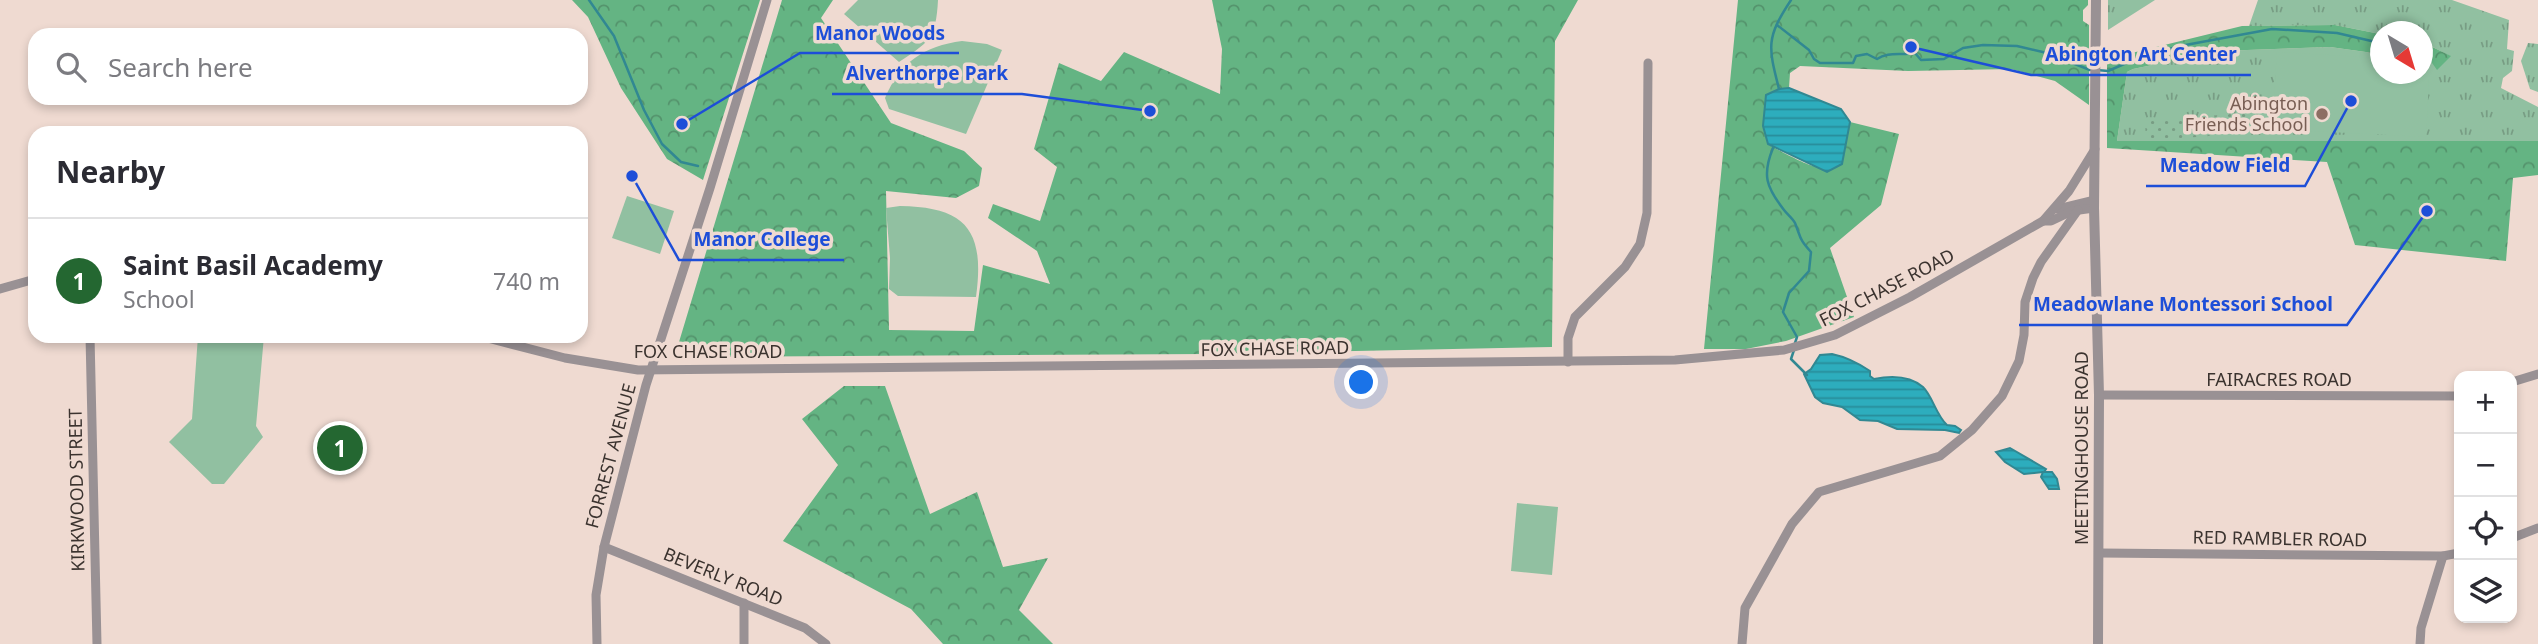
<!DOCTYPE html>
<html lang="en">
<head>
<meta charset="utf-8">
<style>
  body { margin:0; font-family:"Noto Sans",sans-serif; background:#f2f2f3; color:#2b2b33 }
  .controls { position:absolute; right:21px; bottom:21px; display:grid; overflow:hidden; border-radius:14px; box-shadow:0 4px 10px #0003 }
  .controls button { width:63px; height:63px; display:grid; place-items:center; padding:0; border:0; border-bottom:2px solid #e1e1e2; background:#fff; color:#2b2b33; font:35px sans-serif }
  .compass { position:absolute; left:2370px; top:21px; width:63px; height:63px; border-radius:50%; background:#fff; box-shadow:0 4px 10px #0003; rotate:142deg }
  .you { position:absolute; left:1362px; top:383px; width:24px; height:24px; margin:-18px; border:5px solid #fff; border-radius:50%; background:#1a73e8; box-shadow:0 0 0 10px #1a73e833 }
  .badge { display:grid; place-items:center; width:46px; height:46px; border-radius:50%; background:#246731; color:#fff; font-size:23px; font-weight:700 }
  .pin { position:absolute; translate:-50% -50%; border:4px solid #fff; box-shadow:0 2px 7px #0006 }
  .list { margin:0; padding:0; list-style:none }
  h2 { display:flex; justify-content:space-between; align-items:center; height:91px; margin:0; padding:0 28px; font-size:30px }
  h2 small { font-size:23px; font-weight:400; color:#7c7c81 }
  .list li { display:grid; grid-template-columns:46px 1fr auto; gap:21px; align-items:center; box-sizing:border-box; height:126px; padding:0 28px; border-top:2px solid #e1e1e2 }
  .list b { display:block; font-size:26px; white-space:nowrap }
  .list p { margin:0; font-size:23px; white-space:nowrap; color:#7c7c81 }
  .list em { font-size:23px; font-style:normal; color:#7c7c81 }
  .icon { flex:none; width:38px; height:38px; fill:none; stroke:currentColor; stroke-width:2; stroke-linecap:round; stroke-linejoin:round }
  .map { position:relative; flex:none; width:2538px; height:644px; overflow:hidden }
  .search { position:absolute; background:#fff; box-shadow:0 4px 10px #0003; left:28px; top:28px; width:560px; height:77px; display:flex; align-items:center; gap:18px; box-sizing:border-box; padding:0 24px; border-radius:21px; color:#7c7c81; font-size:26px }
  .panel { position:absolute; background:#fff; box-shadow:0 4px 10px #0003; left:28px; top:126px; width:560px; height:217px; border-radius:21px }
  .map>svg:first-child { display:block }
  .grass { fill:url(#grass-tufts) }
  .forest { fill:url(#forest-crowns) }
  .garden { fill:url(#garden-dots) }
  .pitch { fill:#91c0a1 }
  .water { fill:url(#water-rules); stroke:#318892; stroke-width:2 }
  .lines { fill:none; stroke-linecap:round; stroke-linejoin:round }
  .stream { stroke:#318892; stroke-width:2.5 }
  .minor { stroke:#999194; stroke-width:9 }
  .tertiary { stroke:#999194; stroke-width:10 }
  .education-dot { fill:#8d6e63; stroke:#efdad1; stroke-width:2.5 }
  .labels { text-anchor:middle; stroke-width:7; stroke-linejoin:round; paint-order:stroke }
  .education-label { font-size:18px; fill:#785e54; stroke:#efdad1; text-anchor:end }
  .street-label { font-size:18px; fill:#3b332f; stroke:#efdad1 }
  .leader { fill:none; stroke:#1d4ed8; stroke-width:2.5 }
  .callout-dot { fill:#1d4ed8; stroke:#efdad1; stroke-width:2.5 }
  .callout-label { font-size:19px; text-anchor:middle; font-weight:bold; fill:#1d4ed8; stroke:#efdad1; stroke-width:7; stroke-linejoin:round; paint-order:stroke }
</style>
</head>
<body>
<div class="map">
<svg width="2538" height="644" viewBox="0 0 2538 644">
  <defs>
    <pattern id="grass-tufts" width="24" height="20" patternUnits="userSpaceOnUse" patternTransform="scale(1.75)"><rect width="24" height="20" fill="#91c0a1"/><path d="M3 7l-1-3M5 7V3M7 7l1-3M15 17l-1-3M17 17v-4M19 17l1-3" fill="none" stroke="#789d84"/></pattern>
    <pattern id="forest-crowns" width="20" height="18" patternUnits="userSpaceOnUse" patternTransform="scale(1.75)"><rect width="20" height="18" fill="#64b483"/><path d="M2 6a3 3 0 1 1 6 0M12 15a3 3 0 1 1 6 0" fill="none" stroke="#54936c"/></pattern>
    <pattern id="garden-dots" width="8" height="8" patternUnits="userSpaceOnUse" patternTransform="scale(1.75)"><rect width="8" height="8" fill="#91c0a1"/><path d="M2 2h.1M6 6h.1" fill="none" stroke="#789d84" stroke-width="1.8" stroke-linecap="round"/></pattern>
    <pattern id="water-rules" width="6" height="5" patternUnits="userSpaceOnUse" patternTransform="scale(1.75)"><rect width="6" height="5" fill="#2dadbd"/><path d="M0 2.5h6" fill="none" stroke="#288d9a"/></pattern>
  </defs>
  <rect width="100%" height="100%" fill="#efdad1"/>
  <g class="grass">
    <path d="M2108,0H2155L2108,30Z"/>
    <path d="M2258,0H2452L2509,20L2507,49L2514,51L2512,71L2503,78L2501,88L2538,107V141H2117L2127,72L2133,69L2220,51L2330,47L2380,54V74H2422L2423,59L2430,60L2450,56L2423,42L2422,32H2380V34L2335,25L2249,26Z"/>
    <path d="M2528,43L2538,44V92L2530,89L2521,61Z"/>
  </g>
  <g class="forest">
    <path d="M572,0H760L703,180L667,159L621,88L588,17Z"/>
    <path d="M782,0H833L821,18L891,123L964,151L982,168L979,186L956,198L886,191L889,330L974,331L983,265L1050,284L1037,251L988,218L993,204L1040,221L1057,167L1034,149L1059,63L1101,81L1124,52L1220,94L1222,49L1212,0H1578L1555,41L1552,347L1209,354L689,357L679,342Z"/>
    <path d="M1738,0H2088V5L2083,10V21L2089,25V105L2055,81L2011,69L1908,71L1800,66L1790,73L1789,88L1779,89L1768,144C1774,148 1808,166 1814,166C1822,168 1833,165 1842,164L1850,122L1899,134L1881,205L1830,248L1854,317L1786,341L1746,349H1704Z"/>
    <path d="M2335,25L2380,34V54L2330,47L2220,51L2133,69L2127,72L2117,141H2538V175L2513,178L2506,261L2355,245L2327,162L2107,148V59L2242,26Z"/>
    <path d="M2422,42L2451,56L2437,70L2430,60L2423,59Z"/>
    <path d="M844,386H885L930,514L977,492L1003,567L1048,558L1019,610L1053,644H943L911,609L783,541L838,465L802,419Z"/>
  </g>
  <path class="garden" d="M2258,112L2259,132L2146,141L2145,121Z"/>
  <g class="pitch">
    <path d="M858,0H938C936,39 929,42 899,62L844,14Z"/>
    <path d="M962,41L987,44L1002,50L966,134L889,109L885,98C900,62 924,46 962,41Z"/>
    <path d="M2277,52L2380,58V74H2422L2423,60H2430L2426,137L2272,129Z"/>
    <path d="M627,196L674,211L660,254L612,238Z"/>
    <path d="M900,206C967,207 985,231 976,297L898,296L889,289L890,258L886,208Z"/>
    <path d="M198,336H264L256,426L263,437L224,484H212L169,442L192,419Z"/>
    <path d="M1517,503L1558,507L1552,575L1511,571Z"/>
  </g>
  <g class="water">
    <path d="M1789,88L1841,109L1850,122L1842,164L1827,172L1768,144L1763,126L1766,95L1779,89Z"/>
    <path d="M1832,354C1846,357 1858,363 1870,371V376L1874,379C1889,376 1909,375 1923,387C1933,397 1936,415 1947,425L1955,426L1961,430L1959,433L1945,430L1897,429L1878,421L1860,420L1842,407L1823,403L1815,397L1804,374L1811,369L1820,355Z"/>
    <path d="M2010,448L2046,469L2044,472H2052L2057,479L2059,489H2049L2041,477L2043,472L2024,474L2005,462L1996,452Z"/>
  </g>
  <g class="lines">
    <g class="stream">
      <path d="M589,0L614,36L644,110L662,144L681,162L698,166"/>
      <path d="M1777,25L1809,50L1814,59L1820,63H1853L1856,56L1867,54L1877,59C1888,51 1902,56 1915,53L1921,60L1944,59L1963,48L1983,45L2017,46L2047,53L2090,70"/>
      <path d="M2422,52H2423"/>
      <path d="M2097,70L2108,71L2138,58L2180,46L2272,29L2337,33L2380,43"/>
      <path d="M1779,89C1768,46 1766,38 1791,0"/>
      <path d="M1773,148C1762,175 1766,187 1784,210C1787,214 1793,219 1795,223C1801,238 1799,239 1811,252L1809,271L1789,293L1783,312L1797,337L1795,343"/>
      <path d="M1794,350L1791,359L1807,375"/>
    </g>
    <g class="minor">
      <path d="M2057,209L2094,200"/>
      <path d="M2043,221H2051L2072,211L2094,208"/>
      <path d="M0,289L35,279"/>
      <path d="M90,336L97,644"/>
      <path d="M480,336L565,358L638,370L1675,360L1784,350L1835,335L1910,297L2043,221L2069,191L2095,149"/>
      <path d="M1568,362V338L1575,317L1625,267L1640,244L1647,213L1648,63"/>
      <path d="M2512,382L2538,374"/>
      <path d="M2099,395L2459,396"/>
      <path d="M2512,538L2538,528"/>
      <path d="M604,547L805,628L826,644"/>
      <path d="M2100,553L2443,556L2459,553"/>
      <path d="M744,603V644"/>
      <path d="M597,644L596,595L604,547L646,385L710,188L767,0"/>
      <path d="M1742,644L1745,608L1792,524L1819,492L1940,456L1972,430L2002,396L2019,361L2024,335L2025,302L2033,278L2041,262L2078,210"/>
      <path d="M2420,644L2421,628L2443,556"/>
    </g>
    <path class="tertiary" d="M2096,0L2094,208L2099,395L2098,644"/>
  </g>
  <circle class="education-dot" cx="2322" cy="114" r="7"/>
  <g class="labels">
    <g class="education-label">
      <text x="2308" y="110">Abington<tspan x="2308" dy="21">Friends School</tspan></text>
    </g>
    <g class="street-label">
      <text transform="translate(1887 288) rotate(-27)" y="6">FOX CHASE ROAD</text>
      <text transform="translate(1275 349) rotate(-1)" y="6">FOX CHASE ROAD</text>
      <text x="708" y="358">FOX CHASE ROAD</text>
      <text x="2279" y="386">FAIRACRES ROAD</text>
      <text transform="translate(2082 448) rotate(-90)" y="6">MEETINGHOUSE ROAD</text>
      <text transform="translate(611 456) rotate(-75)" y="6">FORREST AVENUE</text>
      <text transform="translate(77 490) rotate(-91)" y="6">KIRKWOOD STREET</text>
      <text transform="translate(2280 539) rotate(1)" y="6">RED RAMBLER ROAD</text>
      <text transform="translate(723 577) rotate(22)" y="6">BEVERLY ROAD</text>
    </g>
  </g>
  <path class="leader" d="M682 124L800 53H959M1911 47L2031 75H2251M1150 111L1022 94H832M2351 101L2305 186H2146M632 176L679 260H844M2427 211L2347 325H2019"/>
  <g class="callout-dot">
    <circle cx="682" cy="124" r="7"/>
    <circle cx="1911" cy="47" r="7"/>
    <circle cx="1150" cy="111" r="7"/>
    <circle cx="2351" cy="101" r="7"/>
    <circle cx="632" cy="176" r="7"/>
    <circle cx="2427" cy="211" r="7"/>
  </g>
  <g class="callout-label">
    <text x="880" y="40">Manor Woods</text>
    <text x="2141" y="61">Abington Art Center</text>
    <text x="927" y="80">Alverthorpe Park</text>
    <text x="2225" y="172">Meadow Field</text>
    <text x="762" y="246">Manor College</text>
    <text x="2183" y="311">Meadowlane Montessori School</text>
  </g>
</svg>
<div class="controls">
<button>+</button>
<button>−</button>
<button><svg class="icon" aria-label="locate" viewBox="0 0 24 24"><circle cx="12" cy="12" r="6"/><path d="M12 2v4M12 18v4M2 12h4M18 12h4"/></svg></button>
<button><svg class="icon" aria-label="layers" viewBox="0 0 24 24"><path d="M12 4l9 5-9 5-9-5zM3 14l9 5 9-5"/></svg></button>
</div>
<svg class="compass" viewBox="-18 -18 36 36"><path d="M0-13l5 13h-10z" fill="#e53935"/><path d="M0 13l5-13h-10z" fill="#7c7c81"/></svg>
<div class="you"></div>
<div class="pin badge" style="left:340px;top:448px">1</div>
<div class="search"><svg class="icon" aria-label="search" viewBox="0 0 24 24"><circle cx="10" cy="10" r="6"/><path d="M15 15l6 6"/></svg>Search here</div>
<section class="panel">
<h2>Nearby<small></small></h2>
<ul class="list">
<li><span class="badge">1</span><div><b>Saint Basil Academy</b><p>School</p></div><em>740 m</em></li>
</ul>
</section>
</div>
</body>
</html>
